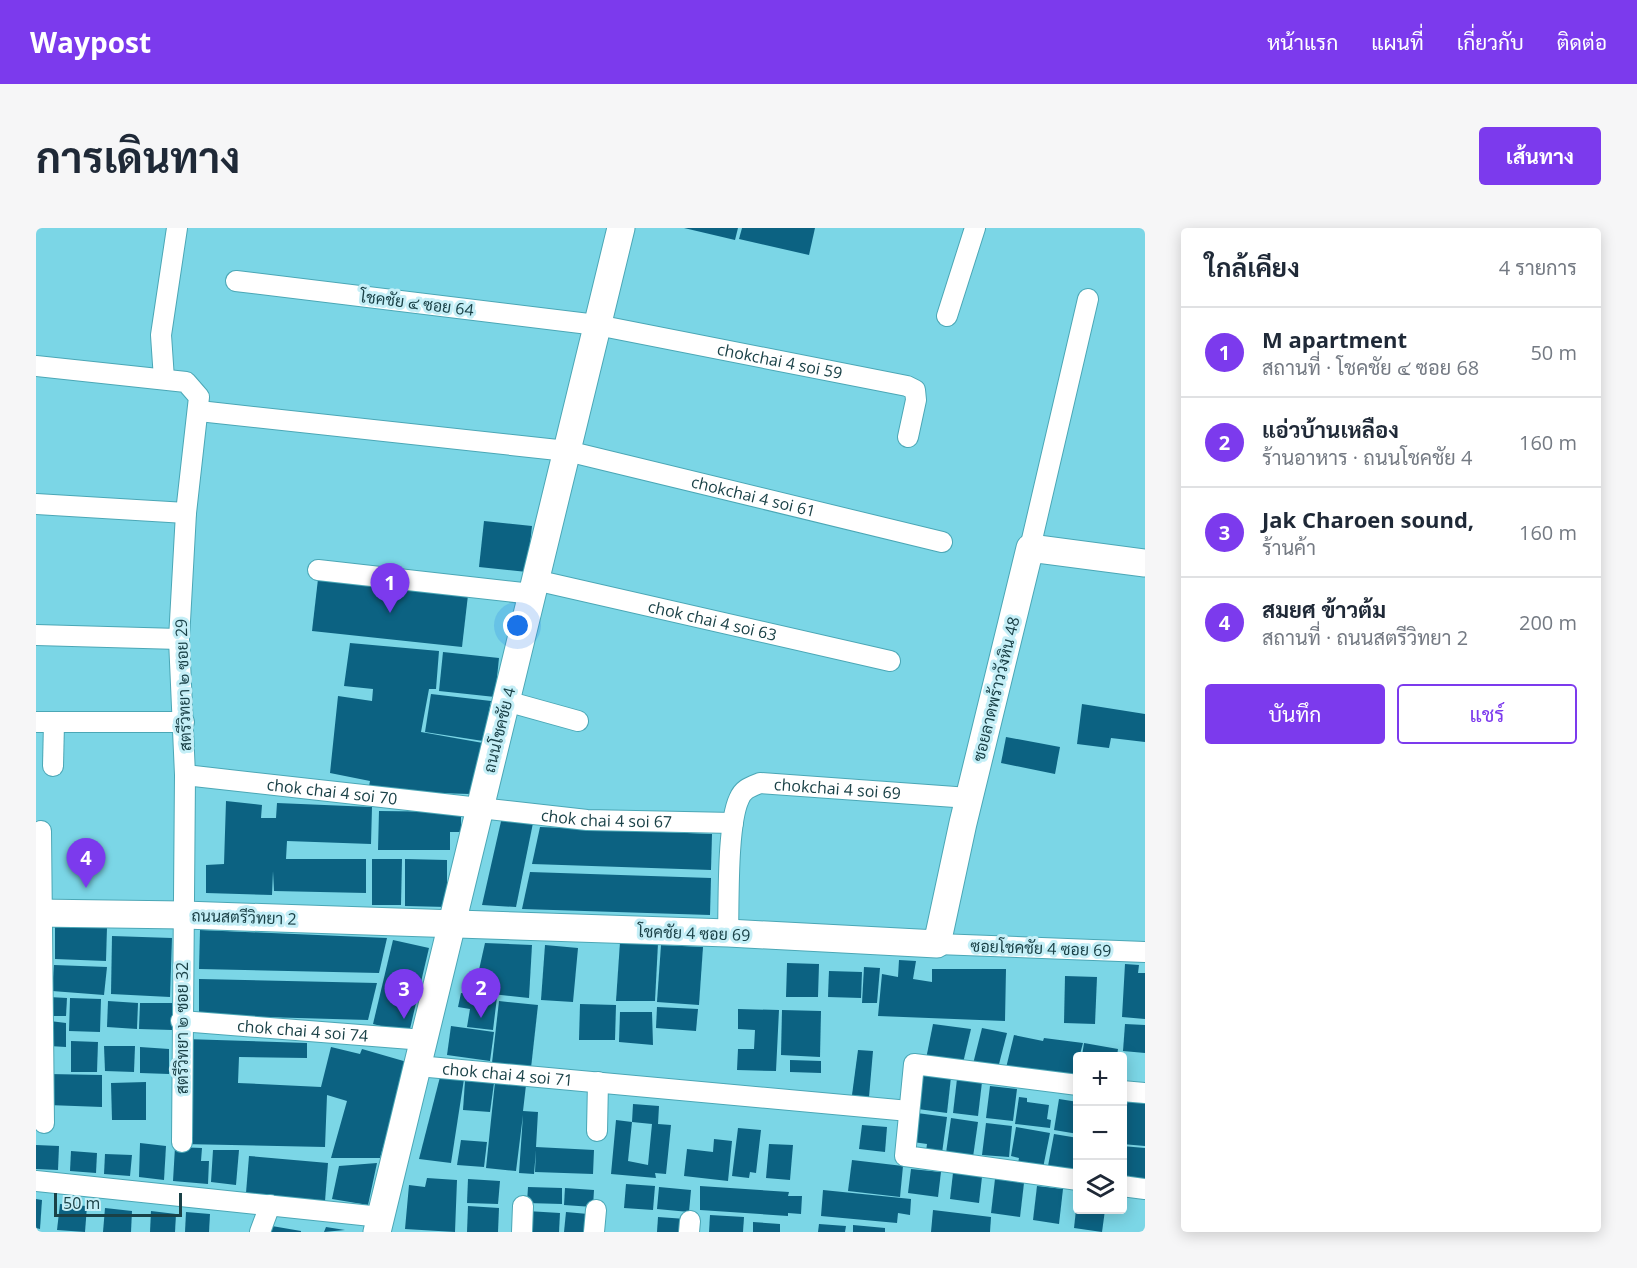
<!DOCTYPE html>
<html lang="th">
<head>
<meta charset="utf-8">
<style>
  body { margin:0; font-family:"Open Sans",Sarabun,sans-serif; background:#f6f6f7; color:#1f2937 }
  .controls { position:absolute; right:18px; bottom:18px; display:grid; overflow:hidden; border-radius:6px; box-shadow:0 3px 15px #0003 }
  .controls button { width:54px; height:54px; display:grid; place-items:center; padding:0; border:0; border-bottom:2px solid #e0e1e3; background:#fff; color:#1f2937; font:30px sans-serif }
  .scale { position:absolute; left:18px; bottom:15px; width:128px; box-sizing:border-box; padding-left:6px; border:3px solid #1a4147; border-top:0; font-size:16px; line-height:21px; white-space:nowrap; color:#1a4147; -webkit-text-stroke:4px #c5eff7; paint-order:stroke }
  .you { position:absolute; left:482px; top:398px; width:21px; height:21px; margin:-15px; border:4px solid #fff; border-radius:50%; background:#1a73e8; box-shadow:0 0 0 9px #1a73e833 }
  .badge { display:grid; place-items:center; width:39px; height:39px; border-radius:50%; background:#7c3aed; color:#fff; font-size:20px; font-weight:700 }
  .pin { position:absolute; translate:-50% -50px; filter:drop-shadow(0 2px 3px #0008) }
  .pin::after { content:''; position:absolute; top:32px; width:21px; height:18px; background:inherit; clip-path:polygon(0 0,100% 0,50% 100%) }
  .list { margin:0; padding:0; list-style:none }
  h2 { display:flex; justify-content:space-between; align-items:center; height:78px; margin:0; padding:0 24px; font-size:26px }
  h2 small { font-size:20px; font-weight:400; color:#747a83 }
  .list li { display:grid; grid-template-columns:39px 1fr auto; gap:18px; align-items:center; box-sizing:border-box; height:90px; padding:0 24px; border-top:2px solid #e0e1e3 }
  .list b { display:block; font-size:22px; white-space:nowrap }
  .list p { margin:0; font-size:20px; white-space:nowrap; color:#747a83 }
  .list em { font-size:20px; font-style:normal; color:#747a83 }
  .actions { display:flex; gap:12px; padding:18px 24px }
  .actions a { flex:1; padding:14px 0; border:2px solid #7c3aed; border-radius:6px; text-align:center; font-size:21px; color:#7c3aed }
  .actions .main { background:#7c3aed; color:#fff }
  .icon { flex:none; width:33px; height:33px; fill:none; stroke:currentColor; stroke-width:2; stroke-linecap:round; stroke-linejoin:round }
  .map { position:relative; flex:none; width:1109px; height:1004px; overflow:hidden; border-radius:6px }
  header { display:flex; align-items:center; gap:36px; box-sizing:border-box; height:84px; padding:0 30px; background:#7c3aed; color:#fff }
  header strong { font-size:28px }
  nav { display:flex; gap:33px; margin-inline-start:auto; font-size:21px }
  .intro { display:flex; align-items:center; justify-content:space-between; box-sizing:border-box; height:144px; padding:0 36px }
  h1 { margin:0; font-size:42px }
  .button { padding:15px 27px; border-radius:6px; background:#7c3aed; color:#fff; font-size:21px; font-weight:700 }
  main { display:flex; gap:36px; padding:0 36px }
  aside { flex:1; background:#fff; border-radius:6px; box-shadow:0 3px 15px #0003 }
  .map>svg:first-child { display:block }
  .building { fill:#0c6282 }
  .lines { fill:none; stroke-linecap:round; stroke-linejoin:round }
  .street-casing { stroke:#4ba7b6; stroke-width:22 }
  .secondary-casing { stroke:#4ba7b6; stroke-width:29 }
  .street { stroke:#fff; stroke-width:20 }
  .secondary { stroke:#fff; stroke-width:27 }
  .labels { text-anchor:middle; stroke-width:6; stroke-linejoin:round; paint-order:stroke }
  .street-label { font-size:16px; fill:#1a4147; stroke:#c5eff7 }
</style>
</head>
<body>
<header>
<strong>Waypost</strong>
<nav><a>หน้าแรก</a><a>แผนที่</a><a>เกี่ยวกับ</a><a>ติดต่อ</a></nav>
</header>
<div class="intro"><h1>การเดินทาง</h1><a class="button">เส้นทาง</a></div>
<main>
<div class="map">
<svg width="1109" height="1004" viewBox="0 0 1109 1004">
  <rect width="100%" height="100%" fill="#7bd6e6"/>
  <g class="building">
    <path d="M648,0H702L699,12Z"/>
    <path d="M706,0H779L773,27L703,11Z"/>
    <path d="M448,293L496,298L491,344L443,339Z"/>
    <path d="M282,351L432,367L426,419L276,403Z"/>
    <path d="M314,415L403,423L400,461H393L385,504L447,515L434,566L332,563L334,553L294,545L302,468L336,473L337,461L308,458Z"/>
    <path d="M407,424L463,430L459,469L403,463Z"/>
    <path d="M395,466L455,473L447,513L389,504Z"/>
    <path d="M1046,476L1109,486V514L1075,510L1073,520L1041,516Z"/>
    <path d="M970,509L1024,519L1019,546L965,535Z"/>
    <path d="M190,573L226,577L225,590H240L241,575L336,579L335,616L251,613L250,631H330V665L238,663L237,643L236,667L170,665V637L188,636Z"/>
    <path d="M343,583L425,584V604H414V622H342Z"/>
    <path d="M466,589L497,595L480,679L446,677Z"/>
    <path d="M504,599L676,606L675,642L496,636Z"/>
    <path d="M336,631H366L365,677H336Z"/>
    <path d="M369,631L411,632V679L369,678Z"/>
    <path d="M494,644L675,650L674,687L486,681Z"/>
    <path d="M19,697L71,699L70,733L19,731Z"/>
    <path d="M164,702L351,710L343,745L163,741Z"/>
    <path d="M76,708L136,710L134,769L75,766Z"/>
    <path d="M357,712L393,720L373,805L337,796Z"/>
    <path d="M584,714L622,715L619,773H580Z"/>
    <path d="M449,715L496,717L493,770L438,764Z"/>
    <path d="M509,717L542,720L537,774L505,772Z"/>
    <path d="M625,717L667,719L663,777L621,774Z"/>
    <path d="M863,732L880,733L877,751L896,754V741H970L969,793L842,788L846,746L862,749Z"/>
    <path d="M751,735L783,736L782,769H750Z"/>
    <path d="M1089,736L1103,737L1102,745H1109V791L1086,789Z"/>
    <path d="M18,737L71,739L68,767L16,763Z"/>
    <path d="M828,739L844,740L841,775H826Z"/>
    <path d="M793,743L826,744L825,770L792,769Z"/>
    <path d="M1029,748L1061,749L1059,796L1028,795Z"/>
    <path d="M163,751L341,755L332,792L163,787Z"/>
    <path d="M425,765L461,769L457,802L431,799L434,781L422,779Z"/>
    <path d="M13,769L31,770L30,788H13Z"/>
    <path d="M34,770L65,771L64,804L33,803Z"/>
    <path d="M72,773L102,775L101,801L71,799Z"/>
    <path d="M463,773L502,777L495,840L456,835Z"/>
    <path d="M104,775H136V802L103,801Z"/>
    <path d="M544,776L580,777L579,812H543Z"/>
    <path d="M621,779L662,781L660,803L620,800Z"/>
    <path d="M702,781L743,782L740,843L701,842L702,821H718L719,802L702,801Z"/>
    <path d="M746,782L785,783L784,829L745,827Z"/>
    <path d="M584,784H616L617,817L583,814Z"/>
    <path d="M14,793L30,795V819L13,818Z"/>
    <path d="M897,796L935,801L927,835L890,831Z"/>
    <path d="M1089,796L1109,797V825L1087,823Z"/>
    <path d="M415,798L458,804L454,833L411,827Z"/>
    <path d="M946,800L971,805L962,840L937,836Z"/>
    <path d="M978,807L1007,813L1008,810L1047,815L1037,852L970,840Z"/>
    <path d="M149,811L271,815V830L203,829L202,855L285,859L295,819L324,826L326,821L371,834L344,930H295L311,873L291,867L289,919L146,916Z"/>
    <path d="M35,813L62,814L61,844H35Z"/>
    <path d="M1048,815L1082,821L1081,828H1046Z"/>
    <path d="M68,818H99L98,844L69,843Z"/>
    <path d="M104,819L133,821V846L104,845Z"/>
    <path d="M822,822L837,823L833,869L816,867Z"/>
    <path d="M754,832L785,833V845L754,844Z"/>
    <path d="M12,846L66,847V879L12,877Z"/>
    <path d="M886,846L915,849L911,885L882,881Z"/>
    <path d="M404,849L428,851L415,935L383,931Z"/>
    <path d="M921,851L946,854L942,888L917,885Z"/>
    <path d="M429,853L458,855L454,884L427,882Z"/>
    <path d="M110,854V892H76L75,855Z"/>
    <path d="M459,854L490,857L487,883L502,884L500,919L558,922L557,946L499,944L500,922L498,946L483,945L487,887L480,943L450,940Z"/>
    <path d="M954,858L981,861L977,893L950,890Z"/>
    <path d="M983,869L991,870V874L1013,877L1011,891L1015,892L1014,900L979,896Z"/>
    <path d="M1092,870L1109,871V918L1086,916Z"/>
    <path d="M1023,871L1042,874V906L1018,902Z"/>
    <path d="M597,876L623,878L622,896L635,897L630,946L619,945L620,950L575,946L580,892L596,894L592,933L612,937L616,896L596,894Z"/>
    <path d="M881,885L911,889L906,925L890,923L891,916L877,914Z"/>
    <path d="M915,890L942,894L937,929L910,925Z"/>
    <path d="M950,895L976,898L973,929L946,927Z"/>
    <path d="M826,897L851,899L849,924L823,921Z"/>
    <path d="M980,899L1014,905L1007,940L982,935L983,930L975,928Z"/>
    <path d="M702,900L725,902L720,945L714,944L713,950L696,948Z"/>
    <path d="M1018,906L1042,910L1040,943L1012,938Z"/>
    <path d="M678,911L696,913L692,953L648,948L651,921L677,924Z"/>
    <path d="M425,912L451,914L448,939L421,937Z"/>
    <path d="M104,915L130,918L128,952L103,949Z"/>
    <path d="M733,916L757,917L754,952L730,950Z"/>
    <path d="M0,917L23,918L22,942L0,941Z"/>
    <path d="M1086,918L1109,920V952L1086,948Z"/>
    <path d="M139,919L166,920L165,933H173L172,956L137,953Z"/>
    <path d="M177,922H203L200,957L175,954Z"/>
    <path d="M35,923L61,925L60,945L34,943Z"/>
    <path d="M69,926L96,927L94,948L68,946Z"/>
    <path d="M213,928L292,935L289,973L210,965Z"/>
    <path d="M816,932L867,938L864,969L812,963Z"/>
    <path d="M341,935L332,977L296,971L303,938Z"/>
    <path d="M875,941L905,944L902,969L872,965Z"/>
    <path d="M917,945L946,949L943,975L914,971Z"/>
    <path d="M391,950L421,952L419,1004L369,1001L373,957L389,959Z"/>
    <path d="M432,951L464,953L462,976L431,975Z"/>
    <path d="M959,951L988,955L984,989L955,985Z"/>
    <path d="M590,956L619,958L617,982L588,980Z"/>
    <path d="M664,958L753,964L752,968H766L765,986L752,985V988L664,982Z"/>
    <path d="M1001,958L1027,961L1023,996L997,992Z"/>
    <path d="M492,959L526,960V976L491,975Z"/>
    <path d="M623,959L655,962L653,984L621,981Z"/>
    <path d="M529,960L558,962L557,979L528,977Z"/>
    <path d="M787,962L875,971L874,987L862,985L861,995L785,988Z"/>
    <path d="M0,971L6,972L4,1001L0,1000Z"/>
    <path d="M24,976L51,978L49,1004L21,1002Z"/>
    <path d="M432,978L463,980L462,1004H431Z"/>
    <path d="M69,980L96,983L95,1004H67Z"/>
    <path d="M897,982L955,989L954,1004H895Z"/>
    <path d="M1040,982H1069L1066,1004L1038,1000Z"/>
    <path d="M115,983L140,986L139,1004H114Z"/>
    <path d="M491,983L524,985L523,1004H490Z"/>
    <path d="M150,984L174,986L173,1004H149Z"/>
    <path d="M530,984L552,986L551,1004H528Z"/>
    <path d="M674,987L708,989L707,1004H673Z"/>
    <path d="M622,989L650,991L649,1004H621Z"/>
    <path d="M717,994L744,996V1004H717Z"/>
    <path d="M783,996L810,998L809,1004H782Z"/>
    <path d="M230,997L265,1003V1004H228Z"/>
    <path d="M817,997L849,1000V1004H817Z"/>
    <path d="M290,999L309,1002L288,1004Z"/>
  </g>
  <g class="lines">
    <defs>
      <g id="street">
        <path id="s1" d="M200,53L561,97L871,158L879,162L880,172L872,209"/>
        <path d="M911,88L939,0"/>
        <path d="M0,138L150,154L163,169L150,285L143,411L149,547L146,914"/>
        <path d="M128,151L125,107L141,0"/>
        <path id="s2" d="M163,183L531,223L906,314"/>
        <path d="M0,276L150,285"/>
        <path d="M994,320L1052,71"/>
        <path d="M282,342L496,366"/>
        <path id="s3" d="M499,352L854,433"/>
        <path d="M0,407L143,411"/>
        <path d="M470,473L542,493"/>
        <path d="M0,494H148"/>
        <path d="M17,538L18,495"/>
        <path id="s4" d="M149,547L551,592L697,595"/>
        <path d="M5,603L8,895"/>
        <path id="s5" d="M692,705C693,674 691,597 703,571C707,561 714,559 724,555L933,570"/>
        <path d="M901,716L1109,724"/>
        <path id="s6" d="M145,793L388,812"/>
        <path id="s7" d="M382,838L873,883"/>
        <path d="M1042,857L878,836L869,928L1042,952"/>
        <path d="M1086,863L1109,865"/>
        <path d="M561,903L562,854"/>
        <path d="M0,953L345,989"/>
        <path d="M1086,958L1109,961"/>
        <path d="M224,1004L234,977"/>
        <path d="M486,1004L487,978"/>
        <path d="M558,1004L560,982"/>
        <path d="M653,1004L654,993"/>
      </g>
      <g id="secondary">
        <path d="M0,685L148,687L692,705L901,716L927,595L994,320L1109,335"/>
        <path d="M341,1004L585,0"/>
      </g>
    </defs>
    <use href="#street" class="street-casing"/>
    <use href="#secondary" class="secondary-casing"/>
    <use href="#street" class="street"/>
    <use href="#secondary" class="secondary"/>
  </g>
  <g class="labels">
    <g class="street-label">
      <text transform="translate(381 75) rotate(7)" y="6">โชคชัย ๔ ซอย 64</text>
      <text dy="6" stroke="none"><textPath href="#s1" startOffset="550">chokchai 4 soi 59</textPath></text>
      <text dy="6" stroke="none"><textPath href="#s2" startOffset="562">chokchai 4 soi 61</textPath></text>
      <text dy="6" stroke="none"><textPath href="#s3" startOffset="182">chok chai 4 soi 63</textPath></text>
      <text transform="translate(147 457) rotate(-92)" y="6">สตรีวิทยา ๒ ซอย 29</text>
      <text transform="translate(960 461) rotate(-76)" y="6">ซอยลาดพร้าววังหิน 48</text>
      <text transform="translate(463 502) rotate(-76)" y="6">ถนนโชคชัย 4</text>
      <text dy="6" stroke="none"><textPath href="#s5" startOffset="240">chokchai 4 soi 69</textPath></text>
      <text dy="6" stroke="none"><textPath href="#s4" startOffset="148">chok chai 4 soi 70</textPath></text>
      <text dy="6" stroke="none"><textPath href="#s4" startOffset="424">chok chai 4 soi 67</textPath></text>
      <text transform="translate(208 689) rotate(2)" y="6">ถนนสตรีวิทยา 2</text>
      <text transform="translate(658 705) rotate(2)" y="6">โชคชัย 4 ซอย 69</text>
      <text transform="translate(1005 720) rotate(2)" y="6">ซอยโชคชัย 4 ซอย 69</text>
      <text transform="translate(146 800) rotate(-90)" y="6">สตรีวิทยา ๒ ซอย 32</text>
      <text dy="6" stroke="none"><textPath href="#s6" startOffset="122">chok chai 4 soi 74</textPath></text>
      <text dy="6" stroke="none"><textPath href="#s7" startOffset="90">chok chai 4 soi 71</textPath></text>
    </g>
  </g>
</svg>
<div class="controls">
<button>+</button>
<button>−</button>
<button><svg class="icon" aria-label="layers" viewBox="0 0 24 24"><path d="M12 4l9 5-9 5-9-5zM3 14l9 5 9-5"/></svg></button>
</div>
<div class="scale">50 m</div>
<div class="you"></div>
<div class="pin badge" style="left:354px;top:385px">1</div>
<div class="pin badge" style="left:445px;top:790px">2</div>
<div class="pin badge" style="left:368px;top:791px">3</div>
<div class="pin badge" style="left:50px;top:660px">4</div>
</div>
<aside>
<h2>ใกล้เคียง<small>4 รายการ</small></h2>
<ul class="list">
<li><span class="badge">1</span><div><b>M apartment</b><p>สถานที่ · โชคชัย ๔ ซอย 68</p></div><em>50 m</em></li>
<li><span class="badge">2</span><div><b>แอ่วบ้านเหลือง</b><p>ร้านอาหาร · ถนนโชคชัย 4</p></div><em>160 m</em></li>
<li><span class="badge">3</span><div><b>Jak Charoen sound,</b><p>ร้านค้า</p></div><em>160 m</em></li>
<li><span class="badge">4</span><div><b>สมยศ ข้าวต้ม</b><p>สถานที่ · ถนนสตรีวิทยา 2</p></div><em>200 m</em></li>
</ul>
<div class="actions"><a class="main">บันทึก</a><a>แชร์</a></div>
</aside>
</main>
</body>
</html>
